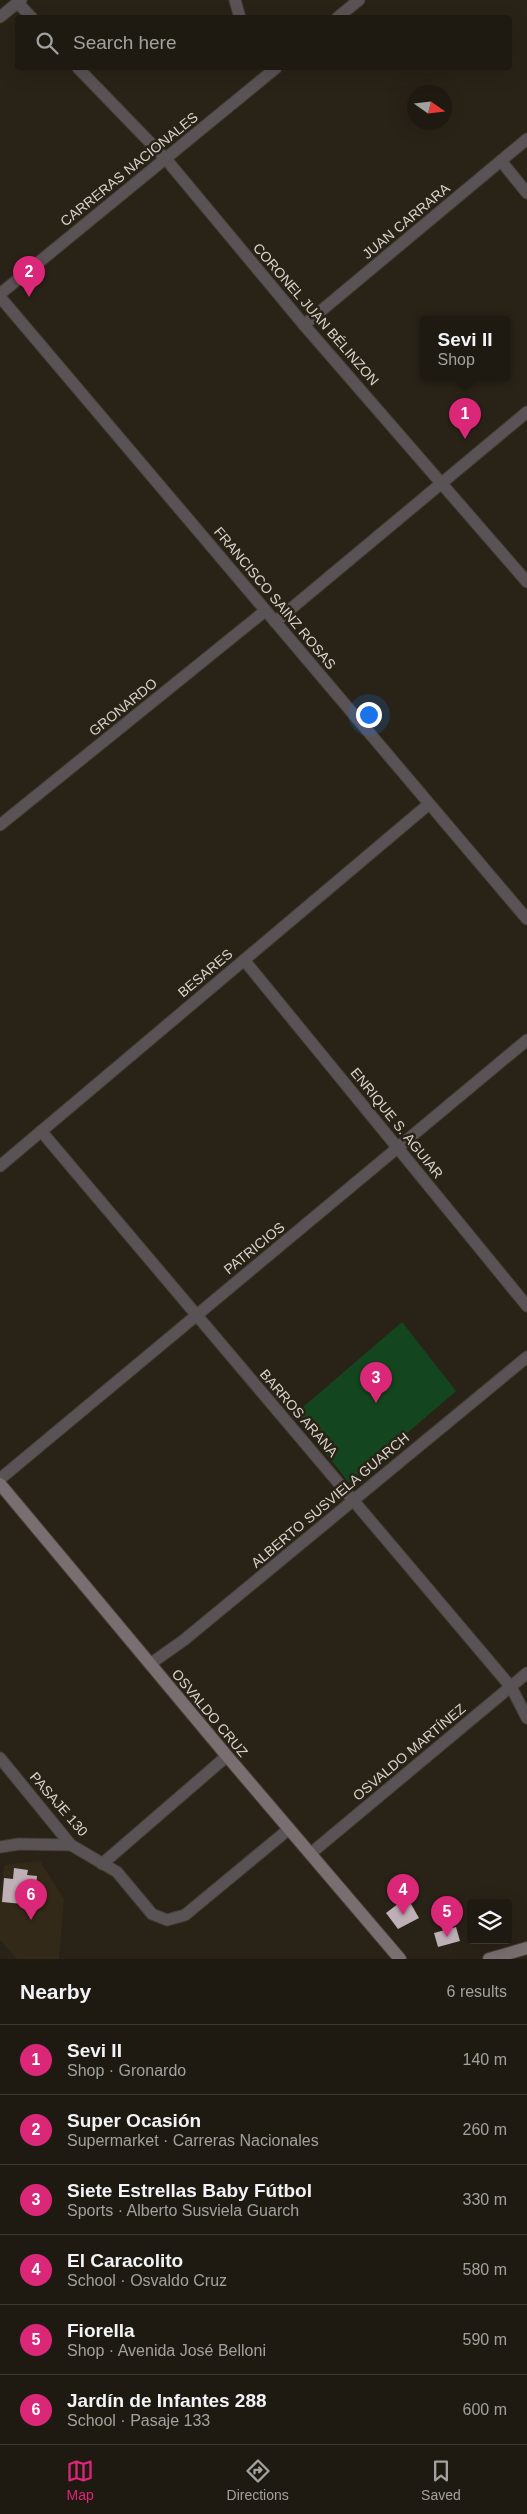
<!DOCTYPE html>
<html lang="en">
<head>
<meta charset="utf-8">
<style>
  body { margin:0; font-family:Helvetica,sans-serif; background:#27231a; color:#f1f3f6 }
  .controls { position:absolute; right:15px; bottom:15px; display:grid; overflow:hidden; border-radius:5px; box-shadow:0 5px 20px #0002 }
  .controls button { width:45px; height:45px; display:grid; place-items:center; padding:0; border:0; border-bottom:1px solid #3c3831; background:#1f1a11; color:#f1f3f6; font:25px sans-serif }
  .compass { position:absolute; left:407px; top:85px; width:45px; height:45px; border-radius:50%; background:#1f1a11; box-shadow:0 5px 20px #0002; rotate:104deg }
  .you { position:absolute; left:368px; top:714px; width:18px; height:18px; margin:-12px; border:4px solid #fff; border-radius:50%; background:#1a73e8; box-shadow:0 0 0 8px #1a73e833 }
  .badge { display:grid; place-items:center; width:32px; height:32px; border-radius:50%; background:#db2777; color:#fff; font-size:16px; font-weight:700 }
  .pin { position:absolute; translate:-50% -41px; filter:drop-shadow(0 1px 2px #0008) }
  .pin::after { content:''; position:absolute; top:26px; width:18px; height:15px; background:inherit; clip-path:polygon(0 0,100% 0,50% 100%) }
  .popup { position:absolute; left:420px; top:316px; width:90px; height:65px; box-sizing:border-box; display:grid; place-content:center; border-radius:5px; background:#1f1a11; filter:drop-shadow(0 1px 4px #0005); font-size:16px; white-space:nowrap; color:#a1a19f }
  .popup b { font-size:19px; color:#f1f3f6 }
  .popup::after { content:''; position:absolute; left:50%; top:100%; margin-left:-10px; border:10px solid transparent; border-top-color:#1f1a11 }
  .list { margin:0; padding:0; list-style:none }
  h2 { display:flex; justify-content:space-between; align-items:center; height:65px; margin:0; padding:0 20px; font-size:21px }
  h2 small { font-size:16px; font-weight:400; color:#a1a19f }
  .list li { display:grid; grid-template-columns:32px 1fr auto; gap:15px; align-items:center; box-sizing:border-box; height:70px; padding:0 20px; border-top:1px solid #3c3831 }
  .list b { display:block; font-size:19px; white-space:nowrap }
  .list p { margin:0; font-size:16px; white-space:nowrap; color:#a1a19f }
  .list em { font-size:16px; font-style:normal; color:#a1a19f }
  .icon { flex:none; width:28px; height:28px; fill:none; stroke:currentColor; stroke-width:2; stroke-linecap:round; stroke-linejoin:round }
  .map { position:relative; flex:none; width:527px; height:1959px; overflow:hidden }
  .search { position:absolute; background:#1f1a11; box-shadow:0 5px 20px #0002; left:15px; right:15px; top:15px; height:55px; display:flex; align-items:center; gap:12px; box-sizing:border-box; padding:0 18px; border-radius:5px; color:#a1a19f; font-size:19px }
  .sheet { height:485px; background:#1f1a11 }
  nav { display:flex; justify-content:space-around; align-items:center; box-sizing:border-box; height:70px; border-top:1px solid #3c3831; background:#1f1a11; font-size:14px; color:#a1a19f }
  nav a { display:grid; justify-items:center; gap:2px }
  nav .on { color:#db2777 }
  .map>svg:first-child { display:block }
  .built { fill:#332918 }
  .green { fill:#13461f }
  .building { fill:#bfafb6 }
  .lines { fill:none; stroke-linecap:round; stroke-linejoin:round }
  .street-casing { stroke:#453e34; stroke-width:13 }
  .secondary-casing { stroke:#453e34; stroke-width:14 }
  .street { stroke:#5a5355; stroke-width:11 }
  .secondary { stroke:#796e70; stroke-width:12 }
  .labels { text-anchor:middle; stroke-width:5; stroke-linejoin:round; paint-order:stroke }
  .street-label { font-size:14px; fill:#d7d3cc; stroke:#292217 }
</style>
</head>
<body>
<div class="map">
<svg width="527" height="1959" viewBox="0 0 527 1959">
  <rect width="100%" height="100%" fill="#292217"/>
  <path class="built" d="M40,1861L64,1899L59,1959H17L0,1940V1901L4,1865Z"/>
  <path class="green" d="M402,1322L456,1391L349,1483L295,1414Z"/>
  <g class="building">
    <path d="M14,1868L28,1870L27,1875L37,1876L34,1905L2,1902L4,1878L13,1879Z"/>
    <path d="M407,1897L419,1918L398,1929L386,1913Z"/>
    <path d="M456,1927L460,1941L438,1947L434,1933Z"/>
  </g>
  <g class="lines">
    <defs>
      <g id="street">
        <path d="M235,0L240,18"/>
        <path d="M18,3L32,18"/>
        <path d="M0,17L21,0"/>
        <path d="M337,18L359,0"/>
        <path d="M78,68L165,158L304,325L527,582"/>
        <path d="M501,161L527,193"/>
        <path d="M0,294L276,68"/>
        <path d="M0,297L527,919"/>
        <path d="M304,325L527,139"/>
        <path d="M275,622L527,412"/>
        <path d="M0,825L265,611"/>
        <path d="M244,960L527,1306"/>
        <path d="M41,1131L511,1687L527,1718"/>
        <path d="M0,1166L429,804"/>
        <path d="M0,1479L527,1040"/>
        <path d="M150,1664L184,1640L527,1357"/>
        <path d="M0,1758L71,1845L117,1872L152,1914L167,1920L185,1915L289,1829"/>
        <path d="M0,1847L19,1844L71,1845"/>
        <path d="M310,1854L527,1673"/>
        <path d="M102,1864L227,1756"/>
      </g>
      <g id="secondary">
        <path d="M0,1484L227,1756L400,1959"/>
        <path d="M489,1959L527,1948"/>
      </g>
    </defs>
    <use href="#street" class="street-casing"/>
    <use href="#secondary" class="secondary-casing"/>
    <use href="#street" class="street"/>
    <use href="#secondary" class="secondary"/>
  </g>
  <g class="labels">
    <g class="street-label">
      <text transform="translate(129 169) rotate(-39)" y="5">CARRERAS NACIONALES</text>
      <text transform="translate(406 221) rotate(-40)" y="5">JUAN CARRARA</text>
      <text transform="translate(316 314) rotate(49)" y="5">CORONEL JUAN BÉLINZON</text>
      <text transform="translate(275 598) rotate(50)" y="5">FRANCISCO SAINZ ROSAS</text>
      <text transform="translate(123 707) rotate(-39)" y="5">GRONARDO</text>
      <text transform="translate(205 973) rotate(-40)" y="5">BESARES</text>
      <text transform="translate(397 1123) rotate(51)" y="5">ENRIQUE S. AGUIAR</text>
      <text transform="translate(254 1248) rotate(-39)" y="5">PATRICIOS</text>
      <text transform="translate(299 1413) rotate(49)" y="5">BARROS ARANA</text>
      <text transform="translate(330 1500) rotate(-40)" y="5">ALBERTO SUSVIELA GUARCH</text>
      <text transform="translate(210 1713) rotate(50)" y="5">OSVALDO CRUZ</text>
      <text transform="translate(409 1752) rotate(-40)" y="5">OSVALDO MARTÍNEZ</text>
      <text transform="translate(59 1804) rotate(49)" y="5">PASAJE 130</text>
    </g>
  </g>
</svg>
<div class="controls">
<button><svg class="icon" aria-label="layers" viewBox="0 0 24 24"><path d="M12 4l9 5-9 5-9-5zM3 14l9 5 9-5"/></svg></button>
</div>
<svg class="compass" viewBox="-18 -18 36 36"><path d="M0-13l5 13h-10z" fill="#e53935"/><path d="M0 13l5-13h-10z" fill="#a1a19f"/></svg>
<div class="you"></div>
<div class="pin badge" style="left:465px;top:439px">1</div>
<div class="popup"><b>Sevi II</b>Shop</div>
<div class="pin badge" style="left:29px;top:297px">2</div>
<div class="pin badge" style="left:376px;top:1403px">3</div>
<div class="pin badge" style="left:403px;top:1915px">4</div>
<div class="pin badge" style="left:447px;top:1937px">5</div>
<div class="pin badge" style="left:31px;top:1920px">6</div>
<div class="search"><svg class="icon" aria-label="search" viewBox="0 0 24 24"><circle cx="10" cy="10" r="6"/><path d="M15 15l6 6"/></svg>Search here</div>
</div>
<section class="sheet">
<h2>Nearby<small>6 results</small></h2>
<ul class="list">
<li><span class="badge">1</span><div><b>Sevi II</b><p>Shop · Gronardo</p></div><em>140 m</em></li>
<li><span class="badge">2</span><div><b>Super Ocasión</b><p>Supermarket · Carreras Nacionales</p></div><em>260 m</em></li>
<li><span class="badge">3</span><div><b>Siete Estrellas Baby Fútbol</b><p>Sports · Alberto Susviela Guarch</p></div><em>330 m</em></li>
<li><span class="badge">4</span><div><b>El Caracolito</b><p>School · Osvaldo Cruz</p></div><em>580 m</em></li>
<li><span class="badge">5</span><div><b>Fiorella</b><p>Shop · Avenida José Belloni</p></div><em>590 m</em></li>
<li><span class="badge">6</span><div><b>Jardín de Infantes 288</b><p>School · Pasaje 133</p></div><em>600 m</em></li>
</ul>
</section>
<nav>
<a class="on"><svg class="icon" aria-label="map" viewBox="0 0 24 24"><path d="M3 6l6-2 6 2 6-2v14l-6 2-6-2-6 2zM9 4v14M15 6v14"/></svg>Map</a>
<a><svg class="icon" aria-label="directions" viewBox="0 0 24 24"><path d="M12 3l9 9-9 9-9-9zM9 14v-3h6M13 9l2 2-2 2"/></svg>Directions</a>
<a><svg class="icon" aria-label="saved" viewBox="0 0 24 24"><path d="M7 4h10v16l-5-4-5 4z"/></svg>Saved</a>
</nav>
</body>
</html>
